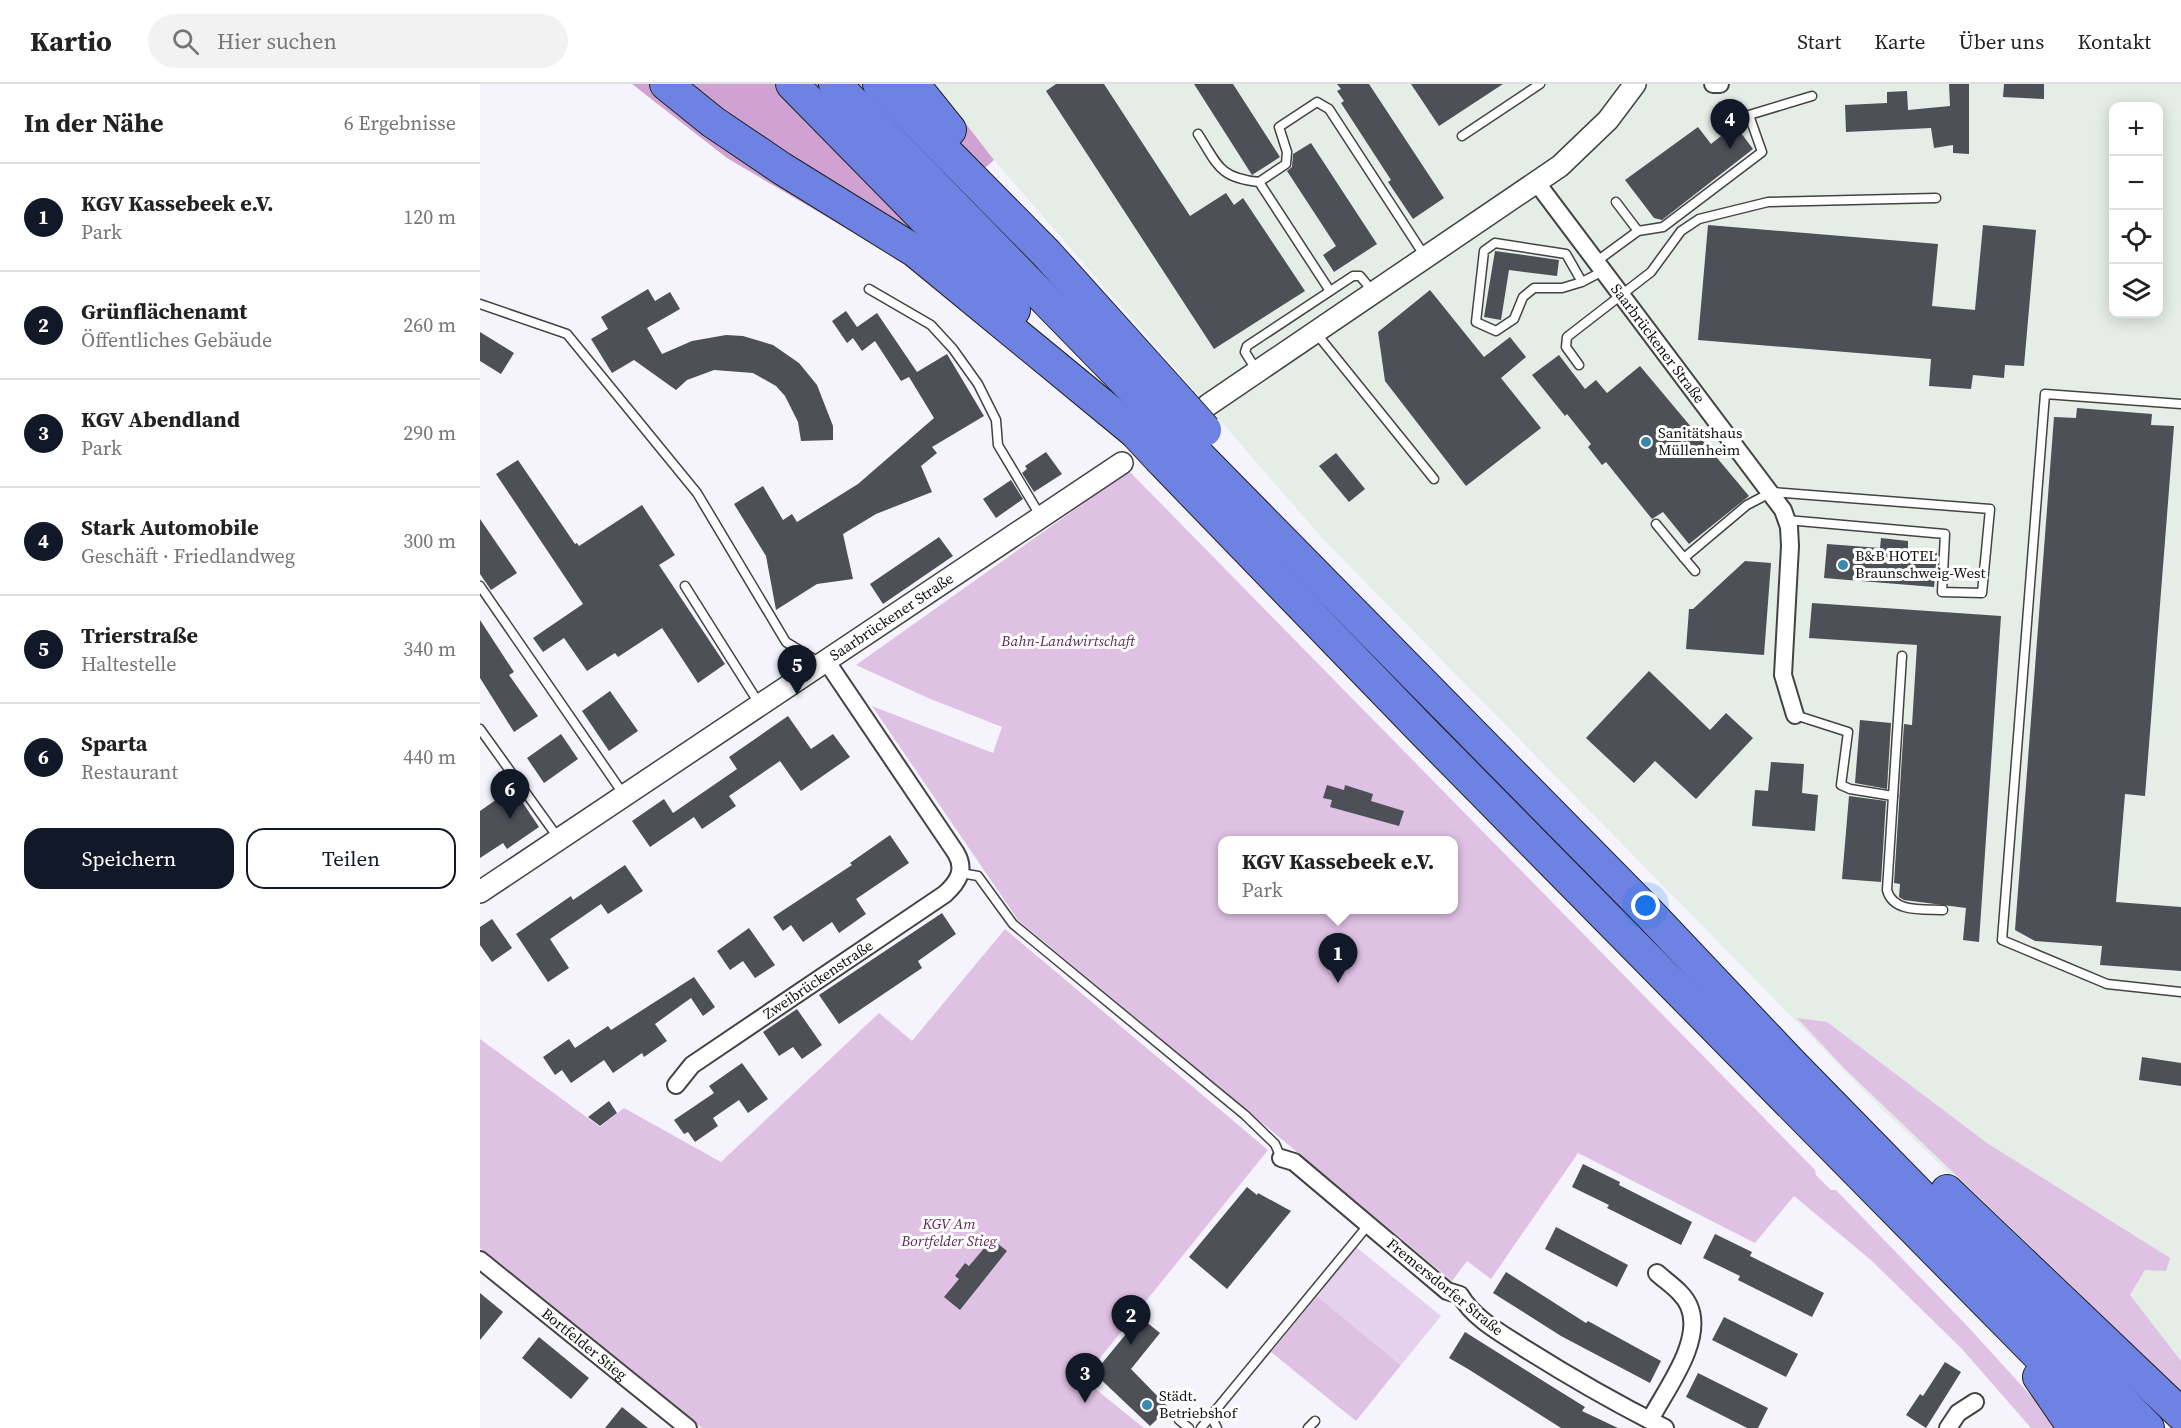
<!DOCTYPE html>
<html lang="de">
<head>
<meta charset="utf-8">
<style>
  body { margin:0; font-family:"Source Serif 4",serif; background:#f2f2f2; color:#222 }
  .controls { position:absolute; right:18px; top:18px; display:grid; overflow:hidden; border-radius:12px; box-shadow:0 3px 15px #0003 }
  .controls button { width:54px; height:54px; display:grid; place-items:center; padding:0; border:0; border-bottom:2px solid #e0e0e0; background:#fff; color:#222; font:30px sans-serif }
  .you { position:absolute; left:1166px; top:822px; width:21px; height:21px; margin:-15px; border:4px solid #fff; border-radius:50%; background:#1a73e8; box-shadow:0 0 0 9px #1a73e833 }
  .badge { display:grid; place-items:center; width:39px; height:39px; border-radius:50%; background:#111827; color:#fff; font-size:20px; font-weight:700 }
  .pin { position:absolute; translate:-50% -50px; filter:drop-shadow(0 2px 3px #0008) }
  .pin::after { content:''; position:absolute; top:32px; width:21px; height:18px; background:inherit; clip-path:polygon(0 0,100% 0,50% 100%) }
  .popup { position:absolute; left:738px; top:752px; width:240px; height:78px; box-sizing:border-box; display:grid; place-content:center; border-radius:12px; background:#fff; filter:drop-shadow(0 2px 4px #0005); font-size:20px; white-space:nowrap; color:#767676 }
  .popup b { font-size:22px; color:#222 }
  .popup::after { content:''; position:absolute; left:50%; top:100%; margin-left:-12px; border:12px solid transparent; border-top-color:#fff }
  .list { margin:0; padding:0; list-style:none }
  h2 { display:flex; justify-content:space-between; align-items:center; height:78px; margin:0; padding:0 24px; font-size:26px }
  h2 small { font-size:20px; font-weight:400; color:#767676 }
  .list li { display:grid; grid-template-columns:39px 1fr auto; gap:18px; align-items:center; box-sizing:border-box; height:108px; padding:0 24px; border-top:2px solid #e0e0e0 }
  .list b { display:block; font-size:22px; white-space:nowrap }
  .list p { margin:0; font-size:20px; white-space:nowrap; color:#767676 }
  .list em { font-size:20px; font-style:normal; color:#767676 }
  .actions { display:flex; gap:12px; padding:18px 24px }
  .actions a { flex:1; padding:14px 0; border:2px solid #111827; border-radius:18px; text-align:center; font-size:21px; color:#111827 }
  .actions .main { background:#111827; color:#fff }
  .icon { flex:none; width:33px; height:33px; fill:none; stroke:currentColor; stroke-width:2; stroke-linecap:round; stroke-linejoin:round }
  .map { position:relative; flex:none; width:1701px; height:1344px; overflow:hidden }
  header { display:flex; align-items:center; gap:36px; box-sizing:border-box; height:84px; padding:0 30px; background:#fff; border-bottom:2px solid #e0e0e0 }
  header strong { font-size:28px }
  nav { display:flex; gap:33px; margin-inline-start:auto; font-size:21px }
  .search { width:420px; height:54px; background:#f2f2f2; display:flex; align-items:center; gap:15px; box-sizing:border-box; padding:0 21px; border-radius:33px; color:#767676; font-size:22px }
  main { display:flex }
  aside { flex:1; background:#fff }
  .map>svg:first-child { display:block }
  .industrial { fill:#e5ede7; fill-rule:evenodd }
  .green { fill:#dfc1e4; fill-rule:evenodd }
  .forest { fill:#cfa2d3 }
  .pitch { fill:#e5d1ed }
  .building { fill:#4d5057 }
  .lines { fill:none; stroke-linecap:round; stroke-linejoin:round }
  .service-casing { stroke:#434343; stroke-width:11 }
  .minor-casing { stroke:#434343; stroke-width:20 }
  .tertiary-casing { stroke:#434343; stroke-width:24 }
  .motorway-casing { stroke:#212121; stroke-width:34 }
  .service { stroke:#fff; stroke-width:8 }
  .minor { stroke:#fff; stroke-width:16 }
  .tertiary { stroke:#fff; stroke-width:21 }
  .motorway { stroke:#6d82e2; stroke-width:32 }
  .motorway-bridge-casing { stroke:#212121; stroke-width:34; stroke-linecap:butt }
  .motorway-bridge { stroke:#6d82e2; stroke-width:32 }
  .poi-dot { fill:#3989ae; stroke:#fff; stroke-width:2 }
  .labels { text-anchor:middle; stroke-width:6; stroke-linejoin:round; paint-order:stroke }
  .street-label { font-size:15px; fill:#101010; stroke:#fff }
  .poi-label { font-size:15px; fill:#101010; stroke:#fff; text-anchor:start }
  .park-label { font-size:15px; font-style:italic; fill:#5f2857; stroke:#fff }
</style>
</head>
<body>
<header>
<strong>Kartio</strong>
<div class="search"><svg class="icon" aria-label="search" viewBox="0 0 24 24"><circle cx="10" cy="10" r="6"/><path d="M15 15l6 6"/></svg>Hier suchen</div>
<nav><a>Start</a><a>Karte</a><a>Über uns</a><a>Kontakt</a></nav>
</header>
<main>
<aside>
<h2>In der Nähe<small>6 Ergebnisse</small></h2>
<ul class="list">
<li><span class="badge">1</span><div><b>KGV Kassebeek e.V.</b><p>Park</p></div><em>120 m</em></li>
<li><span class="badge">2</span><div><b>Grünflächenamt</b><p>Öffentliches Gebäude</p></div><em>260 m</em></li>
<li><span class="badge">3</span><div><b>KGV Abendland</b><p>Park</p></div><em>290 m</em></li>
<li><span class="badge">4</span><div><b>Stark Automobile</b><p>Geschäft · Friedlandweg</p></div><em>300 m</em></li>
<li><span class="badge">5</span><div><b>Trierstraße</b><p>Haltestelle</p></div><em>340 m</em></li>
<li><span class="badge">6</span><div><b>Sparta</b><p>Restaurant</p></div><em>440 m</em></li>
</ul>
<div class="actions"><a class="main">Speichern</a><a>Teilen</a></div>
</aside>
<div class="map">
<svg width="1701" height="1344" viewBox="0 0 1701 1344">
  <rect width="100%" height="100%" fill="#f5f4fd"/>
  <path class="industrial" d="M455,0H1701V1312L1403,1026L843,455L514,76ZM1634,22H1678V230H1634Z"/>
  <g class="green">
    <path d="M649,387L1335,1086L1336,1091L1351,1106H1356L1491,1246L1562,1324L1577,1344H1551L1482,1265L1392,1177L1314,1112L1275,1159L1098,1069L1011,1195L987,1177L972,1197L538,836L392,622L513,669L522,643L448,614L376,581ZM742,756H974V826H742Z"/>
    <path d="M525,845L788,1066L603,1295L664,1344H222L0,1164V955L120,1043L144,1024L241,1078L399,929L432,957Z"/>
    <path d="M1317,934L1347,938L1507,1059L1690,1174L1686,1187L1665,1186L1650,1211L1701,1277V1312L1591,1201L1365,985Z"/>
    <path d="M837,1212L921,1281L876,1337L791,1268Z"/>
  </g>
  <path class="forest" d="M152,0H455L514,76L408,169L247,74Z"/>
  <path class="pitch" d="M876,1163L961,1232L921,1281L837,1212Z"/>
  <g class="building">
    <path d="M576,0H624L710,132L746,109L754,121L763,114L825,207L734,265L566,7Z"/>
    <path d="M714,0H753L800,73L772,91Z"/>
    <path d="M857,0H889L964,114L933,135L908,98L911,96L861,19L864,17L857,7L861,5Z"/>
    <path d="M931,0H1023L959,42Z"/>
    <path d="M1469,0H1489V70L1473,69V61L1454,64L1451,44L1366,48L1365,21L1407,19V8L1427,7L1428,26L1470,22Z"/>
    <path d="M1524,0H1564V15L1523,13Z"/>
    <path d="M1255,41L1273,65L1182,136L1174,134L1145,96L1218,43L1231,60Z"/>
    <path d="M831,59L897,160L854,188L843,171L856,162L807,87L812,83L813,70Z"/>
    <path d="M1228,141L1458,160L1452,222L1495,226L1503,141L1556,146L1544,282L1525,281L1524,294L1493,291L1491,305L1449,302L1451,275L1218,256Z"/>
    <path d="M1015,167L1079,176L1077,192L1029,186L1021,236L1004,233Z"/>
    <path d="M168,205L175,217L190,208L200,225L167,244L182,270L212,257L246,251L263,252L293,261L319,279L337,301L353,342V356L321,357L318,338L305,312L296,302L273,289L234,286L207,296L196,306L154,276L132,289L111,255L128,245L121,233Z"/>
    <path d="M950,206L1004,273L1030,253L1046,273L1021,294L1061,344L986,402L905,297L898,248Z"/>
    <path d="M366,227L377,243L397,229L437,288L467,270L504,332L452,363L457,369L441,382L452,408L396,430L363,450L373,495L337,500L296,526L286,472L254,420L283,402L303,436L312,430L317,438L378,400L454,334L429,293L421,297L395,257L382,267L373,254L367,259L352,237Z"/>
    <path d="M0,248L34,269L21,290L0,277Z"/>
    <path d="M1079,271L1105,305L1116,296L1127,309L1160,282L1269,412L1209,460L1183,428L1172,435L1126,378L1122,381L1108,363L1111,360L1087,330L1085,332L1052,291Z"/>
    <path d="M1597,324L1672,330L1671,341L1694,342L1665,712L1645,710L1636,818L1701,823V887L1620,881L1622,862L1555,857L1535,846L1574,333L1596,334Z"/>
    <path d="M566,368L582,390L554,408L542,389L547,385L545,382Z"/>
    <path d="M856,369L885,405L869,418L839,382Z"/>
    <path d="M38,376L95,460L97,459L99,462L162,421L195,471L179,481L245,580L218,599L182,544L138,573L135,569L107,587L84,554L63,568L53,554L103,520L16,390Z"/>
    <path d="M531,396L543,415L516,434L503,415Z"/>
    <path d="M0,435L37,489L11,506L0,490Z"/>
    <path d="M459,453L473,472L403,520L390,500Z"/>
    <path d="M1401,454L1428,457V466L1457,469L1454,503L1344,494L1347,460L1400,464Z"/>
    <path d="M1265,477L1291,479L1284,571L1206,565L1209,525H1213Z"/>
    <path d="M1332,519L1521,532L1499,858L1483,856L1486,824L1424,816L1419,813L1420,800L1414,799L1424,640L1432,641L1437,561L1329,554Z"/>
    <path d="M0,536L34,588L29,591L58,632L34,648L0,594Z"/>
    <path d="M1169,587L1230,646L1246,629L1273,654L1216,715L1175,677L1154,699L1106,654Z"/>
    <path d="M130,607L158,647L129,667L102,627Z"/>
    <path d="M308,632L331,665L353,650L370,673L321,707L300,677L249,712L256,722L222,745L214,733L170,763L152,737L184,715L193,729L257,685L249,673Z"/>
    <path d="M1380,636L1411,639L1407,705L1375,699Z"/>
    <path d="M81,650L98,675L64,699L47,674Z"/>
    <path d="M1291,678L1324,680L1322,709L1338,711L1335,747L1272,742L1275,706L1288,707Z"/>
    <path d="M847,701L864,706L865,701L893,710L891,717L924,727L919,742L850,723L852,716L843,714Z"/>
    <path d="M33,704L59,743L27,765L23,759L0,774V727Z"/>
    <path d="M1369,712L1406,717L1401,798L1362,795Z"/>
    <path d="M410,751L429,779L376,815L386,830L359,849L352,838L323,858L311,841L303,847L293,833L372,781L370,779Z"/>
    <path d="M145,781L163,807L128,830L121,820L70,855L89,884L68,898L36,850L91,812L93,816Z"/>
    <path d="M462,829L476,850L438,877L442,884L359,940L339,911Z"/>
    <path d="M12,835L32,864L12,878L0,861V843Z"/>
    <path d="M269,844L295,881L275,894L263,877L250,886L237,867Z"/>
    <path d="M214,893L235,923L223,932L211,914L175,940L187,957L164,973L162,969L133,989L124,976L91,999L82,986L75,991L63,973L89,955L95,964L128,942L131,946Z"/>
    <path d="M317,925L342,961L322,975L313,963L299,972L283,948Z"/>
    <path d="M1662,973L1701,979V1002L1659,996Z"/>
    <path d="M262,979L288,1015L268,1029L259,1016L233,1034L238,1042L215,1058L208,1048L204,1050L194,1036L234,1009L229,1002Z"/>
    <path d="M129,1017L137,1029L120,1042L108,1033Z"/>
    <path d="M1103,1080L1140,1098L1139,1101L1212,1138L1201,1161L1127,1124L1129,1121L1092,1103Z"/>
    <path d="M767,1103L777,1111L778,1109L811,1127L747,1205L709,1173Z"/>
    <path d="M1076,1143L1148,1181L1137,1203L1065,1165Z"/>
    <path d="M1235,1150L1272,1168L1270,1172L1344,1209L1332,1233L1258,1196L1260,1192L1223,1174Z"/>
    <path d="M512,1155L527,1167L480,1226L464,1213L479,1195L475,1192L485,1179L489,1182Z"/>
    <path d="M1026,1188L1106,1239L1108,1237L1181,1277L1170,1299L1081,1252L1013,1209Z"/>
    <path d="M0,1209L23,1228L0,1256Z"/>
    <path d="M660,1233L680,1249L651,1285L689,1324L670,1342L614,1289Z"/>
    <path d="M1244,1233L1318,1270L1306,1293L1232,1256Z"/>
    <path d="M985,1248L1105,1323L1102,1327L1138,1344H1081L988,1285L969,1274Z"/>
    <path d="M59,1253L109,1294L91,1315L42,1274Z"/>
    <path d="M1465,1278L1481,1288L1446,1344L1426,1331L1440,1310L1443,1312Z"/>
    <path d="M1218,1289L1288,1324L1278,1344H1267L1206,1313Z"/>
    <path d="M142,1323L168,1344H125Z"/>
  </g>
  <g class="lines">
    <defs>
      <g id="service">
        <path d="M718,50C738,81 739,94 779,98L850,207"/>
        <path d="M982,52L1060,0"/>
        <path d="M779,98L806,80L807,68L799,43L837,18L849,25L946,174"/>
        <path d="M1136,118L1158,147"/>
        <path d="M1117,177L1158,147L1183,143L1282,68L1269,31L1332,12"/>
        <path d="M1102,198L1082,204H1054L1043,213L1034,235L1016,247L996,238L1004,167L1015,159L1086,170L1102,198L1123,187"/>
        <path d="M389,205L451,241L473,265L498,300L516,336L518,361L561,433"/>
        <path d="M0,220L87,250L217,409L306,558L332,574L338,583"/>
        <path d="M836,249L954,395"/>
        <path d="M1099,281L1086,263L1087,253L1171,188L1201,147L1219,135L1288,118L1456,114"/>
        <path d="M777,287L765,268L767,262L873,192H880L894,209"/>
        <path d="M1701,320L1565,310L1522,856L1627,900L1701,908"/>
        <path d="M1176,440L1204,474L1267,421L1292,408L1510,425L1502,509L1462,508L1465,450L1307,436"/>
        <path d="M1204,474L1215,487"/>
        <path d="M0,502L144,711"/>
        <path d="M205,502L280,621"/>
        <path d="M1422,572L1407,806C1413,829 1443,825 1463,826"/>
        <path d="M1315,631L1368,648L1361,701L1370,705L1413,712"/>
        <path d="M0,645L79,755"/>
        <path d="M481,789L498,792L533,840L765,1031L795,1060L801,1074"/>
        <path d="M731,1332L737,1344"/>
        <path d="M699,1336L709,1344"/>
        <path d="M721,1344L889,1140"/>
        <path d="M828,1344L835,1337"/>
      </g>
      <g id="minor">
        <path d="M1233,0H1240"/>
        <path id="s1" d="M1057,99L1303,426L1309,443L1310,462L1303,591L1315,631"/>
        <path id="s2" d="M196,1001L212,981L465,810C478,798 486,786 476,769L347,578"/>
        <path d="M801,1074L814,1078L967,1207L980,1211C994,1235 1021,1249 1044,1264C1090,1293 1137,1320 1185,1344"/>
        <path id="s3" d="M0,1176L208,1344"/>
        <path d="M1170,1336C1186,1305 1224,1257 1209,1222C1203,1208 1188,1199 1177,1189"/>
        <path d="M1468,1344L1478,1329L1495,1318"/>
      </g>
      <g id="tertiary">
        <path d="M728,321L1080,82L1128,36L1155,0"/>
        <path id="s4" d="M0,808L642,379"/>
      </g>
      <g id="motorway">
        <path d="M186,0L233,38L301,84L435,167L655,348"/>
        <path d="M312,0L534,226"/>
        <path d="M355,0L679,332"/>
        <path d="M399,0L567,170L700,318"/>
        <path d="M433,0L470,46"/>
        <path d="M706,359L1168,828L1310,978L1668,1344"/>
        <path d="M681,376L945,649L1630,1344"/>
        <path d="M1467,1107L1701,1330"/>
        <path d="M1559,1293L1594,1344"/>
      </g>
    </defs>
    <use href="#service" class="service-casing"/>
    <use href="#minor" class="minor-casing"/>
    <use href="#tertiary" class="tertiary-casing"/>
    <use href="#motorway" class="motorway-casing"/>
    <use href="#service" class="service"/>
    <use href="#minor" class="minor"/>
    <use href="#tertiary" class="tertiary"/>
    <use href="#motorway" class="motorway"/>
    <defs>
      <g id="motorway-bridge">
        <path d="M700,318L725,346"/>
        <path d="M679,332L706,359"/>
        <path d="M655,348L681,376"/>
      </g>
    </defs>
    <use href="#motorway-bridge" class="motorway-bridge-casing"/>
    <use href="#motorway-bridge" class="motorway-bridge"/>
  </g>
  <g class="poi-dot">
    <circle cx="1166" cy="358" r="6"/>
    <circle cx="1363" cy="481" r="6"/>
    <circle cx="667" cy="1321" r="6"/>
  </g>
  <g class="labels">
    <g class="street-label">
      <text dy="5" stroke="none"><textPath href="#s1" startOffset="201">Saarbrückener Straße</textPath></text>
      <text dy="5" stroke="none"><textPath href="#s4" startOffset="495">Saarbrückener Straße</textPath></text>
      <text dy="5" stroke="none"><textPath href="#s2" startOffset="178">Zweibrückenstraße</textPath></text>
      <text transform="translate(965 1203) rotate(39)" y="5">Fremersdorfer Straße</text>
      <text dy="5" stroke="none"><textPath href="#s3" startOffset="134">Bortfelder Stieg</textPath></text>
    </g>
    <g class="poi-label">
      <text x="1178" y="354">Sanitätshaus<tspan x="1178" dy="17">Müllenheim</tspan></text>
      <text x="1375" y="477">B&amp;B HOTEL<tspan x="1375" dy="17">Braunschweig-West</tspan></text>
      <text x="679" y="1317">Städt.<tspan x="679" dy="17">Betriebshof</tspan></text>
    </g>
    <g class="park-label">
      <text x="588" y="562">Bahn-Landwirtschaft</text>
      <text x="469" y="1145">KGV Am<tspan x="469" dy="17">Bortfelder Stieg</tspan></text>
    </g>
  </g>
</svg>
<div class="controls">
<button>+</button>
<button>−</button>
<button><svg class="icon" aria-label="locate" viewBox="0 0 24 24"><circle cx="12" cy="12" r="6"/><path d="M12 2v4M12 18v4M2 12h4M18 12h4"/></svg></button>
<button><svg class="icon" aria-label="layers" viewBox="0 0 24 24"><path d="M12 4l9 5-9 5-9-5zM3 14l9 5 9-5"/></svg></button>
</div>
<div class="you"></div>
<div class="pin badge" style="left:858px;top:899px">1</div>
<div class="popup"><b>KGV Kassebeek e.V.</b>Park</div>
<div class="pin badge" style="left:651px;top:1261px">2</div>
<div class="pin badge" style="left:605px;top:1319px">3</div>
<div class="pin badge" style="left:1250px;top:65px">4</div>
<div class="pin badge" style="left:317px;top:611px">5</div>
<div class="pin badge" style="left:30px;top:735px">6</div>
</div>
</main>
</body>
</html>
